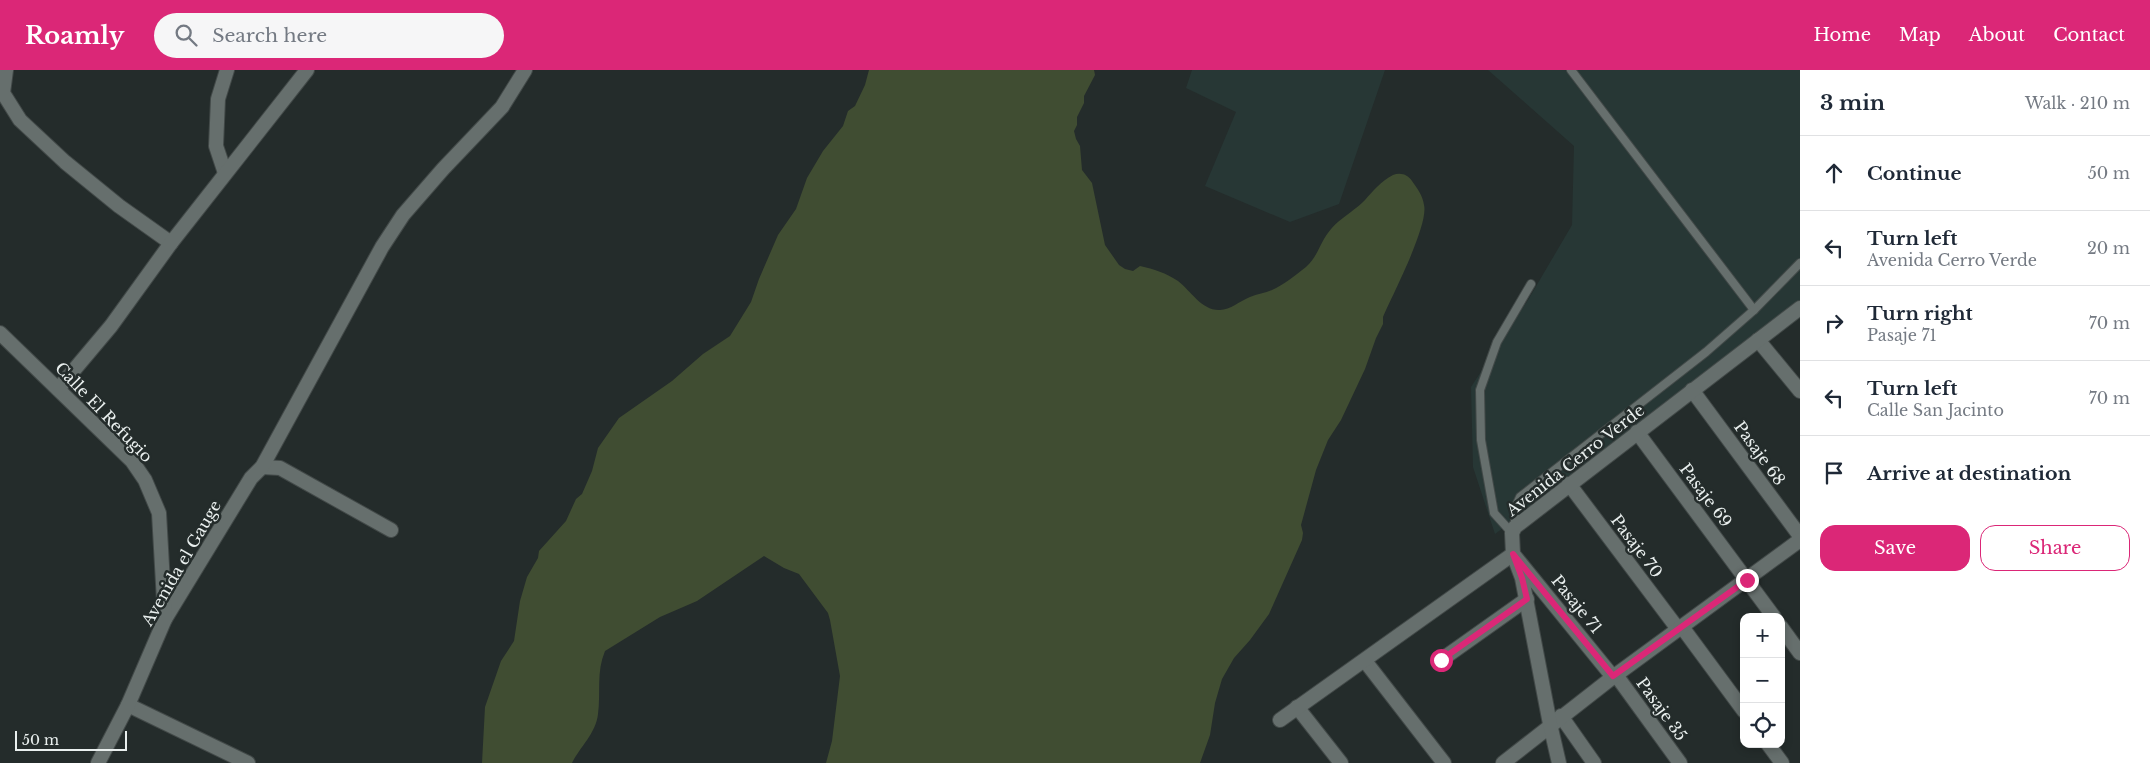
<!DOCTYPE html>
<html lang="en">
<head>
<meta charset="utf-8">
<style>
  body { margin:0; font-family:"Libre Baskerville",serif; background:#f6f6f7; color:#1f2937 }
  .controls { position:absolute; right:15px; bottom:15px; display:grid; overflow:hidden; border-radius:10px; box-shadow:0 2px 8px #0003 }
  .controls button { width:45px; height:45px; display:grid; place-items:center; padding:0; border:0; border-bottom:1px solid #e0e1e3; background:#fff; color:#1f2937; font:25px sans-serif }
  .scale { position:absolute; left:15px; bottom:12px; width:112px; box-sizing:border-box; padding-left:5px; border:2px solid #e9efee; border-top:0; font-size:14px; line-height:18px; white-space:nowrap; color:#e9efee; -webkit-text-stroke:4px #242c2b; paint-order:stroke }
  .stop { position:absolute; width:15px; height:15px; margin:-11px; border:4px solid #db2777; border-radius:50%; background:#fff }
  .stop.end { background:#db2777; border-color:#fff; box-shadow:0 1px 5px #0008 }
  .list { margin:0; padding:0; list-style:none }
  h2 { display:flex; justify-content:space-between; align-items:center; height:65px; margin:0; padding:0 20px; font-size:21px }
  h2 small { font-size:16px; font-weight:400; color:#747a83 }
  .list li { display:grid; grid-template-columns:32px 1fr auto; gap:15px; align-items:center; box-sizing:border-box; height:75px; padding:0 20px; border-top:1px solid #e0e1e3 }
  .list b { display:block; font-size:19px; white-space:nowrap }
  .list p { margin:0; font-size:16px; white-space:nowrap; color:#747a83 }
  .list em { font-size:16px; font-style:normal; color:#747a83 }
  .actions { display:flex; gap:10px; padding:15px 20px }
  .actions a { flex:1; padding:11px 0; border:1px solid #db2777; border-radius:15px; text-align:center; font-size:18px; color:#db2777 }
  .actions .main { background:#db2777; color:#fff }
  .icon { flex:none; width:28px; height:28px; fill:none; stroke:currentColor; stroke-width:2; stroke-linecap:round; stroke-linejoin:round }
  .map { position:relative; flex:none; width:1800px; height:693px; overflow:hidden }
  header { display:flex; align-items:center; gap:30px; box-sizing:border-box; height:70px; padding:0 25px; background:#db2777; color:#fff }
  header strong { font-size:24px }
  nav { display:flex; gap:28px; margin-inline-start:auto; font-size:18px }
  .search { width:350px; height:45px; background:#f6f6f7; display:flex; align-items:center; gap:12px; box-sizing:border-box; padding:0 18px; border-radius:28px; color:#747a83; font-size:19px }
  main { display:flex }
  aside { flex:1; background:#fff }
  .map>svg:first-child { display:block }
  .built { fill:#273735 }
  .green { fill:#404d32 }
  .lines { fill:none; stroke-linecap:round; stroke-linejoin:round }
  .service-casing { stroke:#424948; stroke-width:10 }
  .minor-casing { stroke:#424948; stroke-width:16 }
  .tertiary-casing { stroke:#424948; stroke-width:16 }
  .service { stroke:#666f6d; stroke-width:8 }
  .minor { stroke:#666f6d; stroke-width:14 }
  .tertiary { stroke:#666f6d; stroke-width:14 }
  .route { stroke:#db2777; stroke-width:6 }
  .labels { text-anchor:middle; stroke-width:5; stroke-linejoin:round; paint-order:stroke }
  .street-label { font-size:16px; fill:#e9efee; stroke:#242c2b }
</style>
</head>
<body>
<header>
<strong>Roamly</strong>
<div class="search"><svg class="icon" aria-label="search" viewBox="0 0 24 24"><circle cx="10" cy="10" r="6"/><path d="M15 15l6 6"/></svg>Search here</div>
<nav><a>Home</a><a>Map</a><a>About</a><a>Contact</a></nav>
</header>
<main>
<div class="map">
<svg width="1800" height="693" viewBox="0 0 1800 693">
  <rect width="100%" height="100%" fill="#242c2b"/>
  <g class="built">
    <path d="M1192,0H1385L1339,134L1290,152L1205,116L1236,42L1186,18Z"/>
    <path d="M1488,0H1800V235L1495,464L1473,397L1471,317L1528,230L1572,155L1574,76Z"/>
  </g>
  <path class="green" d="M869,0H1094L1095,5L1084,26V33L1077,47V55L1074,61L1076,69L1080,76L1082,100L1092,113L1105,175L1119,195L1125,199L1133,201L1140,196C1154,199 1166,203 1178,211C1191,221 1202,241 1220,240C1230,240 1240,231 1250,227C1257,224 1265,223 1272,220C1283,215 1296,205 1306,197C1316,188 1318,179 1324,169C1336,149 1350,145 1365,130C1373,121 1381,111 1393,105C1401,102 1408,105 1412,111C1417,118 1423,126 1424,135C1429,155 1392,226 1383,247V254L1376,268L1365,299L1341,350L1328,370L1316,400L1301,455L1303,463L1302,470L1269,544L1250,570L1234,588L1222,609L1215,633L1210,665L1200,693H826L832,671L840,606L830,550L828,543L799,504L784,498L764,486L697,531L660,547L605,581C596,602 601,623 598,644C596,663 580,677 572,693H482L485,637L501,591L514,571L520,531L527,507L538,488L539,481L566,451L576,429L582,424L592,401L598,378L619,348L672,311L703,284L730,266L751,232L759,209L778,165L796,139L807,108L823,81L843,56L848,41L855,36L865,15Z"/>
  <g class="lines">
    <defs>
      <g id="service">
        <path d="M1571,0L1754,240"/>
        <path d="M1515,457V438L1520,427L1706,282L1754,240L1800,193"/>
        <path d="M1512,463L1494,443L1481,370L1480,320L1497,272L1531,214"/>
      </g>
      <g id="minor">
        <path d="M6,0L3,23L20,50L65,92L119,136L171,173"/>
        <path d="M225,103L216,76L218,29L227,0"/>
        <path d="M1758,270L1800,321"/>
        <path d="M58,319L111,256L171,173L307,0"/>
        <path d="M1692,320L1800,466"/>
        <path d="M1637,362L1774,547"/>
        <path d="M262,397L280,398L391,460"/>
        <path d="M1569,414L1678,559"/>
        <path d="M165,549L251,408L262,397L382,177L403,145L443,99L502,37L525,0"/>
        <path d="M1682,557L1744,641"/>
        <path d="M1781,557L1800,583"/>
        <path d="M1441,590L1527,529"/>
        <path d="M1365,591L1444,693"/>
        <path d="M1616,605L1680,693"/>
        <path d="M128,635L248,693"/>
        <path d="M1297,637L1341,693"/>
        <path d="M1561,646L1594,693"/>
        <path d="M1280,650L1513,484L1613,607"/>
        <path d="M1768,674L1782,693"/>
        <path d="M1503,693L1613,607L1800,470"/>
        <path d="M1559,693L1550,654L1522,508L1513,484L1512,463L1515,457L1800,238"/>
      </g>
      <path id="tertiary" d="M0,263L132,391L145,410L159,443L165,549L128,635L98,693"/>
    </defs>
    <use href="#service" class="service-casing"/>
    <use href="#minor" class="minor-casing"/>
    <use href="#tertiary" class="tertiary-casing"/>
    <use href="#service" class="service"/>
    <use href="#minor" class="minor"/>
    <use href="#tertiary" class="tertiary"/>
  </g>
  <g class="lines">
    <path class="route" d="M1441,590L1527,529L1522,508L1513,484L1613,606L1747,510"/>
  </g>
  <g class="labels">
    <g class="street-label">
      <text transform="translate(104 342) rotate(46)" y="6">Calle El Refugio</text>
      <text transform="translate(1760 383) rotate(54)" y="6">Pasaje 68</text>
      <text transform="translate(1575 390) rotate(-38)" y="6">Avenida Cerro Verde</text>
      <text transform="translate(1706 425) rotate(53)" y="6">Pasaje 69</text>
      <text transform="translate(1637 476) rotate(53)" y="6">Pasaje 70</text>
      <text transform="translate(181 493) rotate(-60)" y="6">Avenida el Gauge</text>
      <text transform="translate(1577 534) rotate(51)" y="6">Pasaje 71</text>
      <text transform="translate(1662 639) rotate(54)" y="6">Pasaje 35</text>
    </g>
  </g>
</svg>
<div class="controls">
<button>+</button>
<button>−</button>
<button><svg class="icon" aria-label="locate" viewBox="0 0 24 24"><circle cx="12" cy="12" r="6"/><path d="M12 2v4M12 18v4M2 12h4M18 12h4"/></svg></button>
</div>
<div class="scale">50 m</div>
<div class="stop" style="left:1441px;top:590px"></div>
<div class="stop end" style="left:1747px;top:510px"></div>
</div>
<aside>
<h2>3 min<small>Walk · 210 m</small></h2>
<ul class="list">
<li><svg class="icon" aria-label="ahead" viewBox="0 0 24 24"><path d="M12 20V5M6 11l6-6 6 6"/></svg><div><b>Continue</b></div><em>50 m</em></li>
<li><svg class="icon" aria-label="left" viewBox="0 0 24 24"><path d="M17 20v-9H6M10 6l-5 5 5 5"/></svg><div><b>Turn left</b><p>Avenida Cerro Verde</p></div><em>20 m</em></li>
<li><svg class="icon" aria-label="right" viewBox="0 0 24 24"><path d="M7 20v-9h11M14 6l5 5-5 5"/></svg><div><b>Turn right</b><p>Pasaje 71</p></div><em>70 m</em></li>
<li><svg class="icon" aria-label="left" viewBox="0 0 24 24"><path d="M17 20v-9H6M10 6l-5 5 5 5"/></svg><div><b>Turn left</b><p>Calle San Jacinto</p></div><em>70 m</em></li>
<li><svg class="icon" aria-label="arrive" viewBox="0 0 24 24"><path d="M6 21V4h12l-3 4 3 4H6"/></svg><div><b>Arrive at destination</b></div></li>
</ul>
<div class="actions"><a class="main">Save</a><a>Share</a></div>
</aside>
</main>
</body>
</html>
